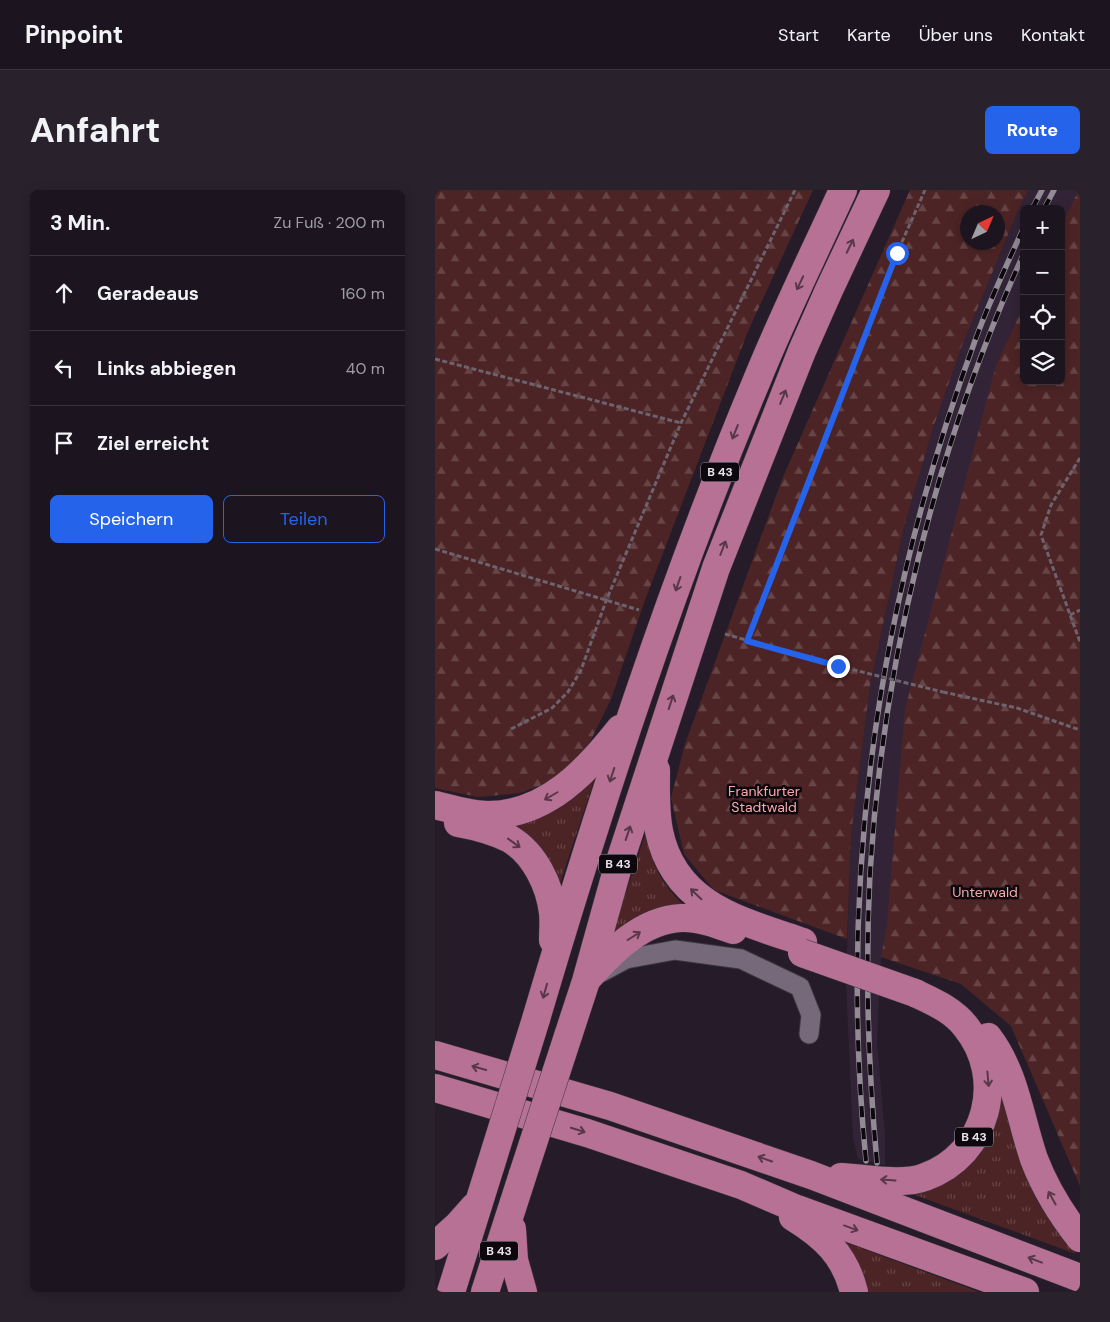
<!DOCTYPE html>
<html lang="de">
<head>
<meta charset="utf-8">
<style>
  body { margin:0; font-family:"DM Sans",sans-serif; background:#29222c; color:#f1f3f6 }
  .controls { position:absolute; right:15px; top:15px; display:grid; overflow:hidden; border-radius:8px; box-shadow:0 2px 12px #0003 }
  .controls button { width:45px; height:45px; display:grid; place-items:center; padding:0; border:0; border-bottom:1px solid #3a343d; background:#1c151f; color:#f1f3f6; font:25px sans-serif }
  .compass { position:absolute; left:525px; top:15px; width:45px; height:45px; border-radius:50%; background:#1c151f; box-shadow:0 2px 12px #0003; rotate:44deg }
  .stop { position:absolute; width:15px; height:15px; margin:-11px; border:4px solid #2563eb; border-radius:50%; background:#fff }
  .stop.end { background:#2563eb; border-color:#fff; box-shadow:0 1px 5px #0008 }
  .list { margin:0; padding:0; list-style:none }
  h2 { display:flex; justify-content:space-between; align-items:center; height:65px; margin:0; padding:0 20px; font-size:21px }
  h2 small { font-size:16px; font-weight:400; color:#a09fa4 }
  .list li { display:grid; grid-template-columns:32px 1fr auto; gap:15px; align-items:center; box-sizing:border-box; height:75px; padding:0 20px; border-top:1px solid #3a343d }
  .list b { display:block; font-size:19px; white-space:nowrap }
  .list em { font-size:16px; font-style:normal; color:#a09fa4 }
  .actions { display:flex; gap:10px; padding:15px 20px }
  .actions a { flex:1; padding:11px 0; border:1px solid #2563eb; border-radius:8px; text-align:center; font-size:18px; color:#2563eb }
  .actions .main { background:#2563eb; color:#fff }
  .icon { flex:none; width:28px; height:28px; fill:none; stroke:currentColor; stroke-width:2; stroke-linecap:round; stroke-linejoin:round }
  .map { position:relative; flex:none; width:645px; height:1102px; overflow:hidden; border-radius:8px }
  header { display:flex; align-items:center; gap:30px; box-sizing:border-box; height:70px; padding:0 25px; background:#1c151f; border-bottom:1px solid #3a343d }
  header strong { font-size:24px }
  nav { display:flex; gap:28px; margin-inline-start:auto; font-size:18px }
  .intro { display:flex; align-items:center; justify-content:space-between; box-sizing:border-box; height:120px; padding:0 30px }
  h1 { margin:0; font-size:35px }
  .button { padding:12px 22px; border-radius:8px; background:#2563eb; color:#fff; font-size:18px; font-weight:700 }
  main { display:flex; gap:30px; padding:0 30px }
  aside { flex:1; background:#1c151f; border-radius:8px; box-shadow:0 2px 12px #0003 }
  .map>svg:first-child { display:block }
  .built { fill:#322436 }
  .grass { fill:url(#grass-tufts) }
  .forest { fill:url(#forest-firs); fill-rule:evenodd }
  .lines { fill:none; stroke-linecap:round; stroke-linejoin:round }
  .minor-casing { stroke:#3f3642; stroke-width:21 }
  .highway-casing { stroke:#3f3642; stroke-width:29 }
  .path { stroke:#6c636f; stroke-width:3; stroke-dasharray:5 2.5; stroke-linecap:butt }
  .minor { stroke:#766a7a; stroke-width:19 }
  .highway { stroke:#b77194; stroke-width:28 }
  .rail-casing { stroke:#928a95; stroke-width:5.5 }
  .rail { stroke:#0d080e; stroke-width:4; stroke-dasharray:11; stroke-linecap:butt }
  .highway-bridge-casing { stroke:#3f3642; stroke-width:29; stroke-linecap:butt }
  .path-bridge { stroke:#6c636f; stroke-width:3; stroke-dasharray:5 2.5; stroke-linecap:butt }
  .highway-bridge { stroke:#b77194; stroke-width:28 }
  .oneway { stroke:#59374a }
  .route { stroke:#2563eb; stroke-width:6 }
  .labels { text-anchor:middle; stroke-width:5; stroke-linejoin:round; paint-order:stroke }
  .shield { fill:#0d080e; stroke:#a6a0a8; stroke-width:1 }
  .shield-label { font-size:12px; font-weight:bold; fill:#e8e1ea }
  .park-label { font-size:14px; fill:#f8a8a7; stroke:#0d080e }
</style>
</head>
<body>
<header>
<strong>Pinpoint</strong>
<nav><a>Start</a><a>Karte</a><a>Über uns</a><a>Kontakt</a></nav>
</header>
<div class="intro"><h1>Anfahrt</h1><a class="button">Route</a></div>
<main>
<aside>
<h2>3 Min.<small>Zu Fuß · 200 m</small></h2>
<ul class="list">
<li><svg class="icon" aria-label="ahead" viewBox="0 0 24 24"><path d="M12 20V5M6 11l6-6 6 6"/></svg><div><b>Geradeaus</b></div><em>160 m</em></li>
<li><svg class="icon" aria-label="left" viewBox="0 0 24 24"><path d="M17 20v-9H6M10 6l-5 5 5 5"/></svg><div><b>Links abbiegen</b></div><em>40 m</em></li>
<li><svg class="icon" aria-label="arrive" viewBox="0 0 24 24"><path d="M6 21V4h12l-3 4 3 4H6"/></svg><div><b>Ziel erreicht</b></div></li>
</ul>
<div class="actions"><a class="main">Speichern</a><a>Teilen</a></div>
</aside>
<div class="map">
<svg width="645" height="1102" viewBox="0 0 645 1102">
  <defs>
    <pattern id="grass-tufts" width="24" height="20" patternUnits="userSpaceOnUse" patternTransform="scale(1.25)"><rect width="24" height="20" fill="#4d2425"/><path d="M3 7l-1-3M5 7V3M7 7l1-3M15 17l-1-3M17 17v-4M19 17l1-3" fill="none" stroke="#674445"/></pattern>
    <pattern id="forest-firs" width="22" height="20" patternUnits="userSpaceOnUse" patternTransform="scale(1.25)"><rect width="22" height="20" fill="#4d2425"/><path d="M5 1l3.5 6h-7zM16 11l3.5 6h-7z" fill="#674445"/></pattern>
  </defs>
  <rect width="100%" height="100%" fill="#261c29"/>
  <path class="built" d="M594,0H644L626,35V19H589V115L561,175L446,768L442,851L450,945V975L423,969L418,948L411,792L416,645L435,495L469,337L498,238L526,158L584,18Z"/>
  <g class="grass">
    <path d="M163,579L124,696L66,631Z"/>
    <path d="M210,645C219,679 227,694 252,719L175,751Z"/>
    <path d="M566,904C575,940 585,978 602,1010C613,1030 628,1047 641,1064L472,1002L560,917Z"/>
    <path d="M404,1050L544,1102H428Z"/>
  </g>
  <g class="forest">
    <path d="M0,0H378L313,141L210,410L176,509L155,552L133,577L110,594L85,603L43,607L0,598Z"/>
    <path d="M475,0H594L584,18L526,158L498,238L469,337L435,495L416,645L412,749L279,700L249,664L236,608L250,554L348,287ZM562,22V52H532V22Z"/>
    <path d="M644,0H645V996L576,836L526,794L446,767L452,735L470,519L561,175L589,115V191H626V35Z"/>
  </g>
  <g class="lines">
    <defs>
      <path id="minor" d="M167,782L191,769L240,760L306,769L365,797L376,825L374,844"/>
      <g id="highway">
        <path d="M221,580C221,600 220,621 224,641C239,716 307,731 368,752"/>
        <path d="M0,615C17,619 35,625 53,625C111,625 152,581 185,539"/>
        <path d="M23,633C40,636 59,641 75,649C100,664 115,696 118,723C119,732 118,741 118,750"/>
        <path d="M153,788C177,761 207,730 246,728C263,727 282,734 298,740"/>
        <path d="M101,829C165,613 235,398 322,190C348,126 379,63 408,0"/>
        <path d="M133,846L151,791L182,680L281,378L367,161L394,100L441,0"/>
        <path d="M553,847C580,882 585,928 599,969C610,998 626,1024 645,1048"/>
        <path d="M0,865L175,916L376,985L645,1088"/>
        <path d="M0,898L152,943L306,995L362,1019L590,1102"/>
        <path d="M406,987C431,988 467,996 490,987C553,964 572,888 531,837C518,820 499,812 480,803"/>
        <path d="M358,1027C389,1046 410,1065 419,1102"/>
        <path d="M77,1039L79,1070L88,1102"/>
        <path d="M0,1056L23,1035L39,1017"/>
        <path d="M16,1102L56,974"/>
        <path d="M50,1102L88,984"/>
      </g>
    </defs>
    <use href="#minor" class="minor-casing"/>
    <use href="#highway" class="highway-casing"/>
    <g class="path">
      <path d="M0,169L246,233"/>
      <path d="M645,268L616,315L606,345L645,452"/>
      <path d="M0,359L204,420"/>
      <path d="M635,425L645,420"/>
      <path d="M290,444L403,476"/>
      <path d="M313,451L462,63L490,0"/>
      <path d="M508,502L582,518L645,540"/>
      <path d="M76,539L117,518L133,502L146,480L171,411L246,233L360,0"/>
    </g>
    <use href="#minor" class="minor"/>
    <use href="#highway" class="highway"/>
    <defs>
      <g id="rail">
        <path d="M597,19L607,0"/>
        <path d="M609,19L619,0"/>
        <path d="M431,971C403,687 442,415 541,148C555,110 572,74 589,37"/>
        <path d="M442,973C433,876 430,780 435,683C448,471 501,256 589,63"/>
      </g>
    </defs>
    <use href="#rail" class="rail-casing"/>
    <use href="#rail" class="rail"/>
    <defs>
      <g id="highway-bridge">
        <path d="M367,763L480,803"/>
        <path d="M56,974L101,829"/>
        <path d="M88,984L133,846"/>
      </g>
    </defs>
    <use href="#highway-bridge" class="highway-bridge-casing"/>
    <path class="path-bridge" d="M403,476L508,502"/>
    <use href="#highway-bridge" class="highway-bridge"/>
  </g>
  <defs><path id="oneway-shaft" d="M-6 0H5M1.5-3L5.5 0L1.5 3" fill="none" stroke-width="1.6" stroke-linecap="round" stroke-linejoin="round" transform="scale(1.25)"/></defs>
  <g class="oneway">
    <use href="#oneway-shaft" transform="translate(415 56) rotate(-64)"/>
    <use href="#oneway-shaft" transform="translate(365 93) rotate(115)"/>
    <use href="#oneway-shaft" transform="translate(348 207) rotate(-68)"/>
    <use href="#oneway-shaft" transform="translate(300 242) rotate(112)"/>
    <use href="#oneway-shaft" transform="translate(288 358) rotate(-69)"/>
    <use href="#oneway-shaft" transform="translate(243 394) rotate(109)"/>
    <use href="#oneway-shaft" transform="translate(236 512) rotate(-72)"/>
    <use href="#oneway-shaft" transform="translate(177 585) rotate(108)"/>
    <use href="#oneway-shaft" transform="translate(116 606) rotate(150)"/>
    <use href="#oneway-shaft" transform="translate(193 643) rotate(-72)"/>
    <use href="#oneway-shaft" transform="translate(79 653) rotate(36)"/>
    <use href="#oneway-shaft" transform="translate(261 704) rotate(-136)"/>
    <use href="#oneway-shaft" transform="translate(199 746) rotate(-32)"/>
    <use href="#oneway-shaft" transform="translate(110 801) rotate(106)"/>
    <use href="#oneway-shaft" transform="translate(44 878) rotate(-164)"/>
    <use href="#oneway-shaft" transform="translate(553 889) rotate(85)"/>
    <use href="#oneway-shaft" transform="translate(143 940) rotate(17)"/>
    <use href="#oneway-shaft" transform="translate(330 969) rotate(-161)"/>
    <use href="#oneway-shaft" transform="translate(453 990) rotate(-176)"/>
    <use href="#oneway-shaft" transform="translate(617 1008) rotate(-119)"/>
    <use href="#oneway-shaft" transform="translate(416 1038) rotate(20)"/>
    <use href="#oneway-shaft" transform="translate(600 1070) rotate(-159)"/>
  </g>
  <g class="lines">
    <path class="route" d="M403,476L312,451L462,63"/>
  </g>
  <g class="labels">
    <g class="shield">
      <rect x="266" y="272.5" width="38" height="19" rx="4"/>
      <rect x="164" y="664.5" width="38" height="19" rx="4"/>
      <rect x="520" y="937.5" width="38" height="19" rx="4"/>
      <rect x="45" y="1051.5" width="38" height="19" rx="4"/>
    </g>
    <g class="shield-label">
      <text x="285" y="286">B 43</text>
      <text x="183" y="678">B 43</text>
      <text x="539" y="951">B 43</text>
      <text x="64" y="1065">B 43</text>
    </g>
    <g class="park-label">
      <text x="329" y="606">Frankfurter<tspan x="329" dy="16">Stadtwald</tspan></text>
      <text x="550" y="707">Unterwald</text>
    </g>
  </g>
</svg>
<div class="controls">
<button>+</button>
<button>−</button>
<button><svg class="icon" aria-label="locate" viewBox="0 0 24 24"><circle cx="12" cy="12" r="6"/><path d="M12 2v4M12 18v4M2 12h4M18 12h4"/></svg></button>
<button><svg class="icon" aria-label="layers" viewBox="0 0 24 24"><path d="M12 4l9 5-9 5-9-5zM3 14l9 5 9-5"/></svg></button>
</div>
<svg class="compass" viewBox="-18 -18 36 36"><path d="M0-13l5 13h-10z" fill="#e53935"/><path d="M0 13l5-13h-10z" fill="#a09fa4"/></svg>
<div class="stop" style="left:462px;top:63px"></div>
<div class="stop end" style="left:403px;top:476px"></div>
</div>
</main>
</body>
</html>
